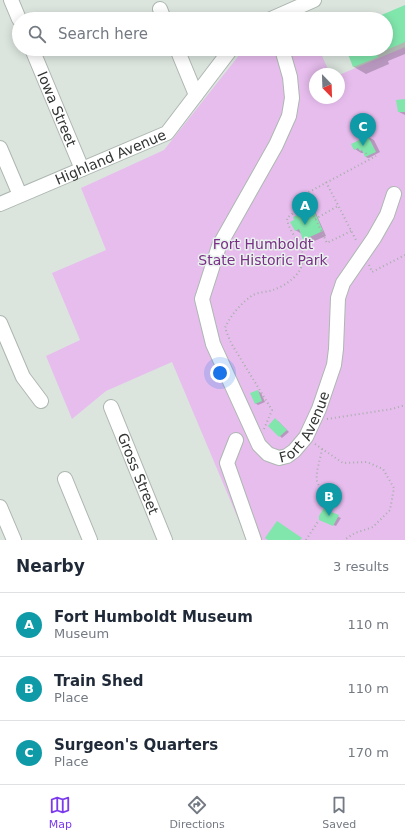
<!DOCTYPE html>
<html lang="en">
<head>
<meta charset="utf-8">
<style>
  body { margin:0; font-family:"DejaVu Sans",sans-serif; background:#f2f2f3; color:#1f2937 }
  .compass { position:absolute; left:309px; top:68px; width:36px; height:36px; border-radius:50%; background:#fff; box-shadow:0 2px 10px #0003; rotate:157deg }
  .you { position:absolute; left:220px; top:373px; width:14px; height:14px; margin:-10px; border:3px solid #fff; border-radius:50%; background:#1a73e8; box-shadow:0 0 0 6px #1a73e833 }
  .badge { display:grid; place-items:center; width:26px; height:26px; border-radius:50%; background:#7c3aed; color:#fff; font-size:13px; font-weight:700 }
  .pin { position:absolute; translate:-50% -33px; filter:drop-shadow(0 1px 2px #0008) }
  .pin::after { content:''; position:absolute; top:21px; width:14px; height:12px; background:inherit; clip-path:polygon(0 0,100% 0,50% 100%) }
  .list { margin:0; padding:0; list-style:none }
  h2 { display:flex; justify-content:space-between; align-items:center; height:52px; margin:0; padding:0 16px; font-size:17px }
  h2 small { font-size:13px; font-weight:400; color:#747a83 }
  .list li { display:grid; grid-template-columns:26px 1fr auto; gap:12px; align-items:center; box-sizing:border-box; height:64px; padding:0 16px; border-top:1px solid #e0e1e3 }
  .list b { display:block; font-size:15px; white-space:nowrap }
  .list p { margin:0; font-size:13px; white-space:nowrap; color:#747a83 }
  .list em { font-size:13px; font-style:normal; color:#747a83 }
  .icon { flex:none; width:22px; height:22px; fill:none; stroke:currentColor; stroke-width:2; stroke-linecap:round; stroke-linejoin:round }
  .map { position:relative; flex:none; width:405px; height:540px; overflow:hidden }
  .search { position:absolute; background:#fff; box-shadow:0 2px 10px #0003; left:12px; right:12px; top:12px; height:44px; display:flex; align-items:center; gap:10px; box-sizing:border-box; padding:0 14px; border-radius:22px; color:#747a83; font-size:15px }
  .sheet { height:244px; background:#fff }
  nav { display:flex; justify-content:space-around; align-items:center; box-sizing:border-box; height:56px; border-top:1px solid #e0e1e3; background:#fff; font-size:11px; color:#747a83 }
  nav a { display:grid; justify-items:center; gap:2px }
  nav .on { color:#7c3aed }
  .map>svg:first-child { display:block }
  .green { fill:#e7bdee }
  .shadow { fill:#0003 }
  .building { fill:#81e6ac }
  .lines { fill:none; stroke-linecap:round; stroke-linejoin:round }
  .minor-casing { stroke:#adb7b1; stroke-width:16 }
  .path { stroke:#a6afa9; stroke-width:2; stroke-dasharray:1 3; stroke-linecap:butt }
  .minor { stroke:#fff; stroke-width:14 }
  .labels { text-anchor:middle; stroke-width:3; stroke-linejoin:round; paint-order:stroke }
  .street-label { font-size:14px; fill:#313532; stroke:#e8f2ec }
  .park-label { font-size:14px; fill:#7b2e87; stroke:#e8f2ec }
</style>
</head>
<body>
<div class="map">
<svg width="405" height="540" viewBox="0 0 405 540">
  <rect width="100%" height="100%" fill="#dbe5de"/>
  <path class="green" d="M405,47V540H247L172,362L106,391L72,419L46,356L80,340L52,273L106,250L81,188L164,150L244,49H319L330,74H315V98H339V75Z"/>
  <g class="shadow">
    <path d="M405,6V54L388,61L389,64L366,74L354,67L347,49H386V19H375Z"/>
    <path d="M405,100V115L399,112Z"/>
    <path d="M368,137L374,140L380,152L369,158L366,157L364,153H361L355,149Z"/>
    <path d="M313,209L315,211L326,236L310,243L304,239L302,234L295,230Z"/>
    <path d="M258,391L261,393L265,402L258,405L255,403Z"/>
    <path d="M278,421L289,432L282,438L269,426Z"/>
    <path d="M326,507L328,509V512L341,518L336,526L323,521L320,517Z"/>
  </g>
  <g class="building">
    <path d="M405,5V42L377,54L378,57L353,67L346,49H386V19H372Z"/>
    <path d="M405,99V112H398L396,100Z"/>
    <path d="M368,136L376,152L365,157L362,150L360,151L358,148L354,150L351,144Z"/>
    <path d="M313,208L323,231L303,240L299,229L295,231L290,222L294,220L293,217Z"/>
    <path d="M258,390L262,401L255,404L250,393Z"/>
    <path d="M275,418L287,430L279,437L268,426Z"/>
    <path d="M325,506L326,510L339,515L333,526L319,520V516Z"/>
    <path d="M277,521L302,538L300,540H268L265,538Z"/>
  </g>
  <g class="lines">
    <defs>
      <g id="minor">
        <path d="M11,0L19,19"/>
        <path d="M160,9L164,19"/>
        <path d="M271,19L314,0"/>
        <path id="s1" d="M32,49L82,169"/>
        <path d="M177,49L196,95"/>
        <path id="s2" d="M282,49L290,77L292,98L289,116L276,145L219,246L202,299L213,344L259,445L268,454L279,458L287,456L294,451L306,437L319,409L334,365L336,349L338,298L343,283L374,238L387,215L394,194"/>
        <path d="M0,148L20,195"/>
        <path id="s3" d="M0,204L167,133L231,49"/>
        <path d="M0,323L23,377L41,401"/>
        <path id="s4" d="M111,407L165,540"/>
        <path d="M236,440L227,463L254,540"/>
        <path d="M65,479L90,540"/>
        <path d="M0,507L14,540"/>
      </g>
    </defs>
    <use href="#minor" class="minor-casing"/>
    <g class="path">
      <path d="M366,153L369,160"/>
      <path d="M326,182L357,242"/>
      <path d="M315,219L338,206"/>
      <path d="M351,231L327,243L305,197L307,193L376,156"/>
      <path d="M369,265L372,272L405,255"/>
      <path d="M327,419L392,409L405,405"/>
      <path d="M264,429L272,410L231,343L225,328C230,316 241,303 253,295C259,292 267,292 273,290C287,285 303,274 303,258C303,243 288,232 287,218L292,214L310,206"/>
      <path d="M315,444L343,463L367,462L383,469L394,488L390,510L373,527L355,533L344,540"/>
      <path d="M322,449C321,457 315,474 317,481C320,491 332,500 326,510"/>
      <path d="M306,540L319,520"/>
    </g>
    <use href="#minor" class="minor"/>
  </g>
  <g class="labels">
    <g class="street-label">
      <text dy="5" stroke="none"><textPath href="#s1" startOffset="65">Iowa Street</textPath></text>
      <text dy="5" stroke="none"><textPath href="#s3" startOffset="120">Highland Avenue</textPath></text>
      <text dy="5" stroke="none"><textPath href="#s2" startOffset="496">Fort Avenue</textPath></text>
      <text dy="5" stroke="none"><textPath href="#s4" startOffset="72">Gross Street</textPath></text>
    </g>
    <g class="park-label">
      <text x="263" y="249">Fort Humboldt<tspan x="263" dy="16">State Historic Park</tspan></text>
    </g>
  </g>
</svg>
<svg class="compass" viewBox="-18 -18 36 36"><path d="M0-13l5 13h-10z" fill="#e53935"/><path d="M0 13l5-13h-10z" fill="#747a83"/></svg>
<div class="you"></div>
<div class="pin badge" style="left:305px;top:225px;background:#0f9aa8">A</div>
<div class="pin badge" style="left:329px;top:516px;background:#0f9aa8">B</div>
<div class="pin badge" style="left:363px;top:146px;background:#0f9aa8">C</div>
<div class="search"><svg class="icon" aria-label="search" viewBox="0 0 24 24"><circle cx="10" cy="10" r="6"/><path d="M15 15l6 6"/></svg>Search here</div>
</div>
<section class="sheet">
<h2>Nearby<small>3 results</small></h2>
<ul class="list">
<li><span class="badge" style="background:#0f9aa8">A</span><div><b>Fort Humboldt Museum</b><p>Museum</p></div><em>110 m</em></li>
<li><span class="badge" style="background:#0f9aa8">B</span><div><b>Train Shed</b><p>Place</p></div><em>110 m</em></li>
<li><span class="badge" style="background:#0f9aa8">C</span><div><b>Surgeon's Quarters</b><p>Place</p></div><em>170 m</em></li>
</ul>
</section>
<nav>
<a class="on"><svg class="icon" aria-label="map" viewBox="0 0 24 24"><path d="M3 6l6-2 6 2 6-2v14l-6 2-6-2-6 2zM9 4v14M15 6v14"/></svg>Map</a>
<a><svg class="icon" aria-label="directions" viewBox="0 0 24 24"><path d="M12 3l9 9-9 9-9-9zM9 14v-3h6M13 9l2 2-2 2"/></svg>Directions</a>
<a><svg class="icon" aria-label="saved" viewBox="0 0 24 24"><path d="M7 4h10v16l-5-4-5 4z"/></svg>Saved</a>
</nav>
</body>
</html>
